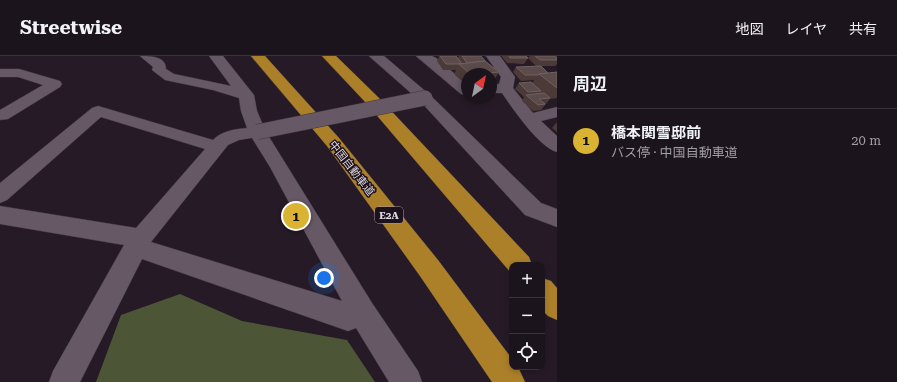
<!DOCTYPE html>
<html lang="ja">
<head>
<meta charset="utf-8">
<style>
  body { margin:0; font-family:"Roboto Serif","Noto Sans JP",serif; background:#292129; color:#f1f3f6 }
  .controls { position:absolute; right:12px; bottom:12px; display:grid; overflow:hidden; border-radius:8px; box-shadow:0 2px 6px #0003 }
  .controls button { width:36px; height:36px; display:grid; place-items:center; padding:0; border:0; border-bottom:1px solid #3a333b; background:#1c141c; color:#f1f3f6; font:20px sans-serif }
  .compass { position:absolute; left:461px; top:12px; width:36px; height:36px; border-radius:50%; background:#1c141c; box-shadow:0 2px 6px #0003; rotate:33deg }
  .you { position:absolute; left:324px; top:222px; width:14px; height:14px; margin:-10px; border:3px solid #fff; border-radius:50%; background:#1a73e8; box-shadow:0 0 0 6px #1a73e833 }
  .badge { display:grid; place-items:center; width:26px; height:26px; border-radius:50%; background:#dab333; color:#111; font-size:13px; font-weight:700 }
  .pin { position:absolute; translate:-50% -50%; border:2px solid #fff; box-shadow:0 1px 4px #0006 }
  .list { margin:0; padding:0; list-style:none }
  h2 { display:flex; justify-content:space-between; align-items:center; height:52px; margin:0; padding:0 16px; font-size:17px }
  h2 small { font-size:13px; font-weight:400; color:#a09ea3 }
  .list li { display:grid; grid-template-columns:26px 1fr auto; gap:12px; align-items:center; box-sizing:border-box; height:64px; padding:0 16px; border-top:1px solid #3a333b }
  .list b { display:block; font-size:15px; white-space:nowrap }
  .list p { margin:0; font-size:13px; white-space:nowrap; color:#a09ea3 }
  .list em { font-size:13px; font-style:normal; color:#a09ea3 }
  .icon { flex:none; width:22px; height:22px; fill:none; stroke:currentColor; stroke-width:2; stroke-linecap:round; stroke-linejoin:round }
  .map { position:relative; flex:none; width:557px; height:326px; overflow:hidden }
  header { display:flex; align-items:center; gap:24px; box-sizing:border-box; height:56px; padding:0 20px; background:#1c141c; border-bottom:1px solid #3a333b }
  header strong { font-size:19px }
  nav { display:flex; gap:22px; margin-inline-start:auto; font-size:14px }
  main { display:flex }
  aside { flex:1; background:#1c141c }
  .map>svg:first-child { display:block }
  .forest { fill:#4c5535 }
  .lines { fill:none; stroke-linecap:round; stroke-linejoin:round }
  .minor-casing { stroke:#403740; stroke-width:1 }
  .highway-casing { stroke:#403740; stroke-width:1 }
  .minor { fill:#665865; fill-rule:evenodd }
  .highway { fill:#ab8029; fill-rule:evenodd }
  .minor-bridge-casing { stroke:#403740; stroke-width:16; stroke-linecap:butt }
  .minor-bridge { stroke:#665865; stroke-width:15 }
  .wall { fill:#4b3a38 }
  .building { fill:#5b4b4a; stroke:#706161 }
  .labels { text-anchor:middle; stroke-width:3; stroke-linejoin:round; paint-order:stroke }
  .shield { fill:#1c111c; stroke:#a49ca4; stroke-width:1 }
  .shield-label { font-size:10px; font-weight:bold; fill:#dfd7df }
  .street-label { font-size:11px; fill:#dfd7df; stroke:#1c111c }
</style>
</head>
<body>
<header>
<strong>Streetwise</strong>
<nav><a>地図</a><a>レイヤ</a><a>共有</a></nav>
</header>
<main>
<div class="map">
<svg width="557" height="326" viewBox="0 0 557 326">
  <rect width="100%" height="100%" fill="#261a26"/>
  <path class="forest" d="M180,238L242,265L347,284L375,326H96L121,259Z"/>
  <g class="lines">
    <defs>
      <g id="minor">
        <path d="M140,0C150,0 166,0 166,13L174,18L231,30L209,0H223L254,39L257,55L266,76L372,247L418,315L422,326H389L356,272L348,275L142,203L80,326H49L53,315L124,189L0,168V150L136,172L205,93L101,61L7,144L0,147V127L92,52L98,50L213,84C221,75 236,73 247,72L241,55L239,42L213,34L165,24L152,14L153,11ZM252,82L270,111L342,245L151,186L228,89L239,84Z"/>
        <path d="M369,0H384L430,39L541,147L557,153V171L525,159L420,45Z"/>
        <path d="M416,0H432L436,2L467,28V39L461,38Z"/>
        <path d="M486,0H500L515,21L513,32L533,57L557,51V61L541,65L557,80V96C539,91 513,53 502,37H491V29L499,28L501,21Z"/>
        <path d="M0,13H19L60,25L62,28L60,31L8,63L0,64V54L43,29L18,21H0Z"/>
      </g>
      <g id="highway">
        <path d="M251,0H265L339,82L438,204L512,303V311H518L525,326H492L420,220L327,90Z"/>
        <path d="M322,0H336L380,43L529,201L532,209H512L511,217L368,49Z"/>
        <path d="M542,222L551,225L557,232V264L548,260L542,254Z"/>
      </g>
    </defs>
    <use href="#minor" class="minor-casing"/>
    <use href="#highway" class="highway-casing"/>
    <use href="#minor" class="minor"/>
    <use href="#highway" class="highway"/>
    <defs>
      <path id="minor-bridge" d="M257,76L425,42"/>
    </defs>
    <use href="#minor-bridge" class="minor-bridge-casing"/>
    <use href="#minor-bridge" class="minor-bridge"/>
  </g>
  <g class="wall">
    <path d="M439,0H456L458,2L459,0H481L486,6L499,16L493,26L491,27V18H467V29H466L454,18L456,14H443L437,5Z"/>
    <path d="M502,0H526L528,2L524,8L507,7L502,1Z"/>
    <path d="M530,0H557V8L555,10H536L528,2Z"/>
    <path d="M516,11L548,17L557,16V42L550,43L541,54L533,55L522,45L524,41L515,33L519,27H532L534,24L521,25L513,16Z"/>
    <path d="M557,66V76L552,72Z"/>
  </g>
  <g class="building">
    <path d="M440,0H456L462,8H446Z"/>
    <path d="M462,0H481L486,6L485,5L467,7Z"/>
    <path d="M509,0H526L528,2H510Z"/>
    <path d="M535,0H554L557,2V4H540Z"/>
    <path d="M485,5L499,16L480,18H470L459,8Z"/>
    <path d="M541,10L548,17L539,18L538,19H525L516,11Z"/>
    <path d="M557,16V32L539,18Z"/>
    <path d="M531,26L541,35L528,36L519,27Z"/>
    <path d="M544,37L550,42L539,43L545,48L538,49L526,39Z"/>
  </g>
  <g class="labels">
    <rect class="shield" x="375" y="151" width="28" height="16" rx="3"/>
    <g class="shield-label">
      <text x="389" y="163">E2A</text>
    </g>
    <g class="street-label">
      <text transform="translate(352 112) rotate(52)" y="4">中国自動車道</text>
    </g>
  </g>
</svg>
<div class="controls">
<button>+</button>
<button>−</button>
<button><svg class="icon" aria-label="locate" viewBox="0 0 24 24"><circle cx="12" cy="12" r="6"/><path d="M12 2v4M12 18v4M2 12h4M18 12h4"/></svg></button>
</div>
<svg class="compass" viewBox="-18 -18 36 36"><path d="M0-13l5 13h-10z" fill="#e53935"/><path d="M0 13l5-13h-10z" fill="#a09ea3"/></svg>
<div class="you"></div>
<div class="pin badge" style="left:296px;top:160px">1</div>
</div>
<aside>
<h2>周辺<small></small></h2>
<ul class="list">
<li><span class="badge">1</span><div><b>橋本関雪邸前</b><p>バス停 · 中国自動車道</p></div><em>20 m</em></li>
</ul>
</aside>
</main>
</body>
</html>
